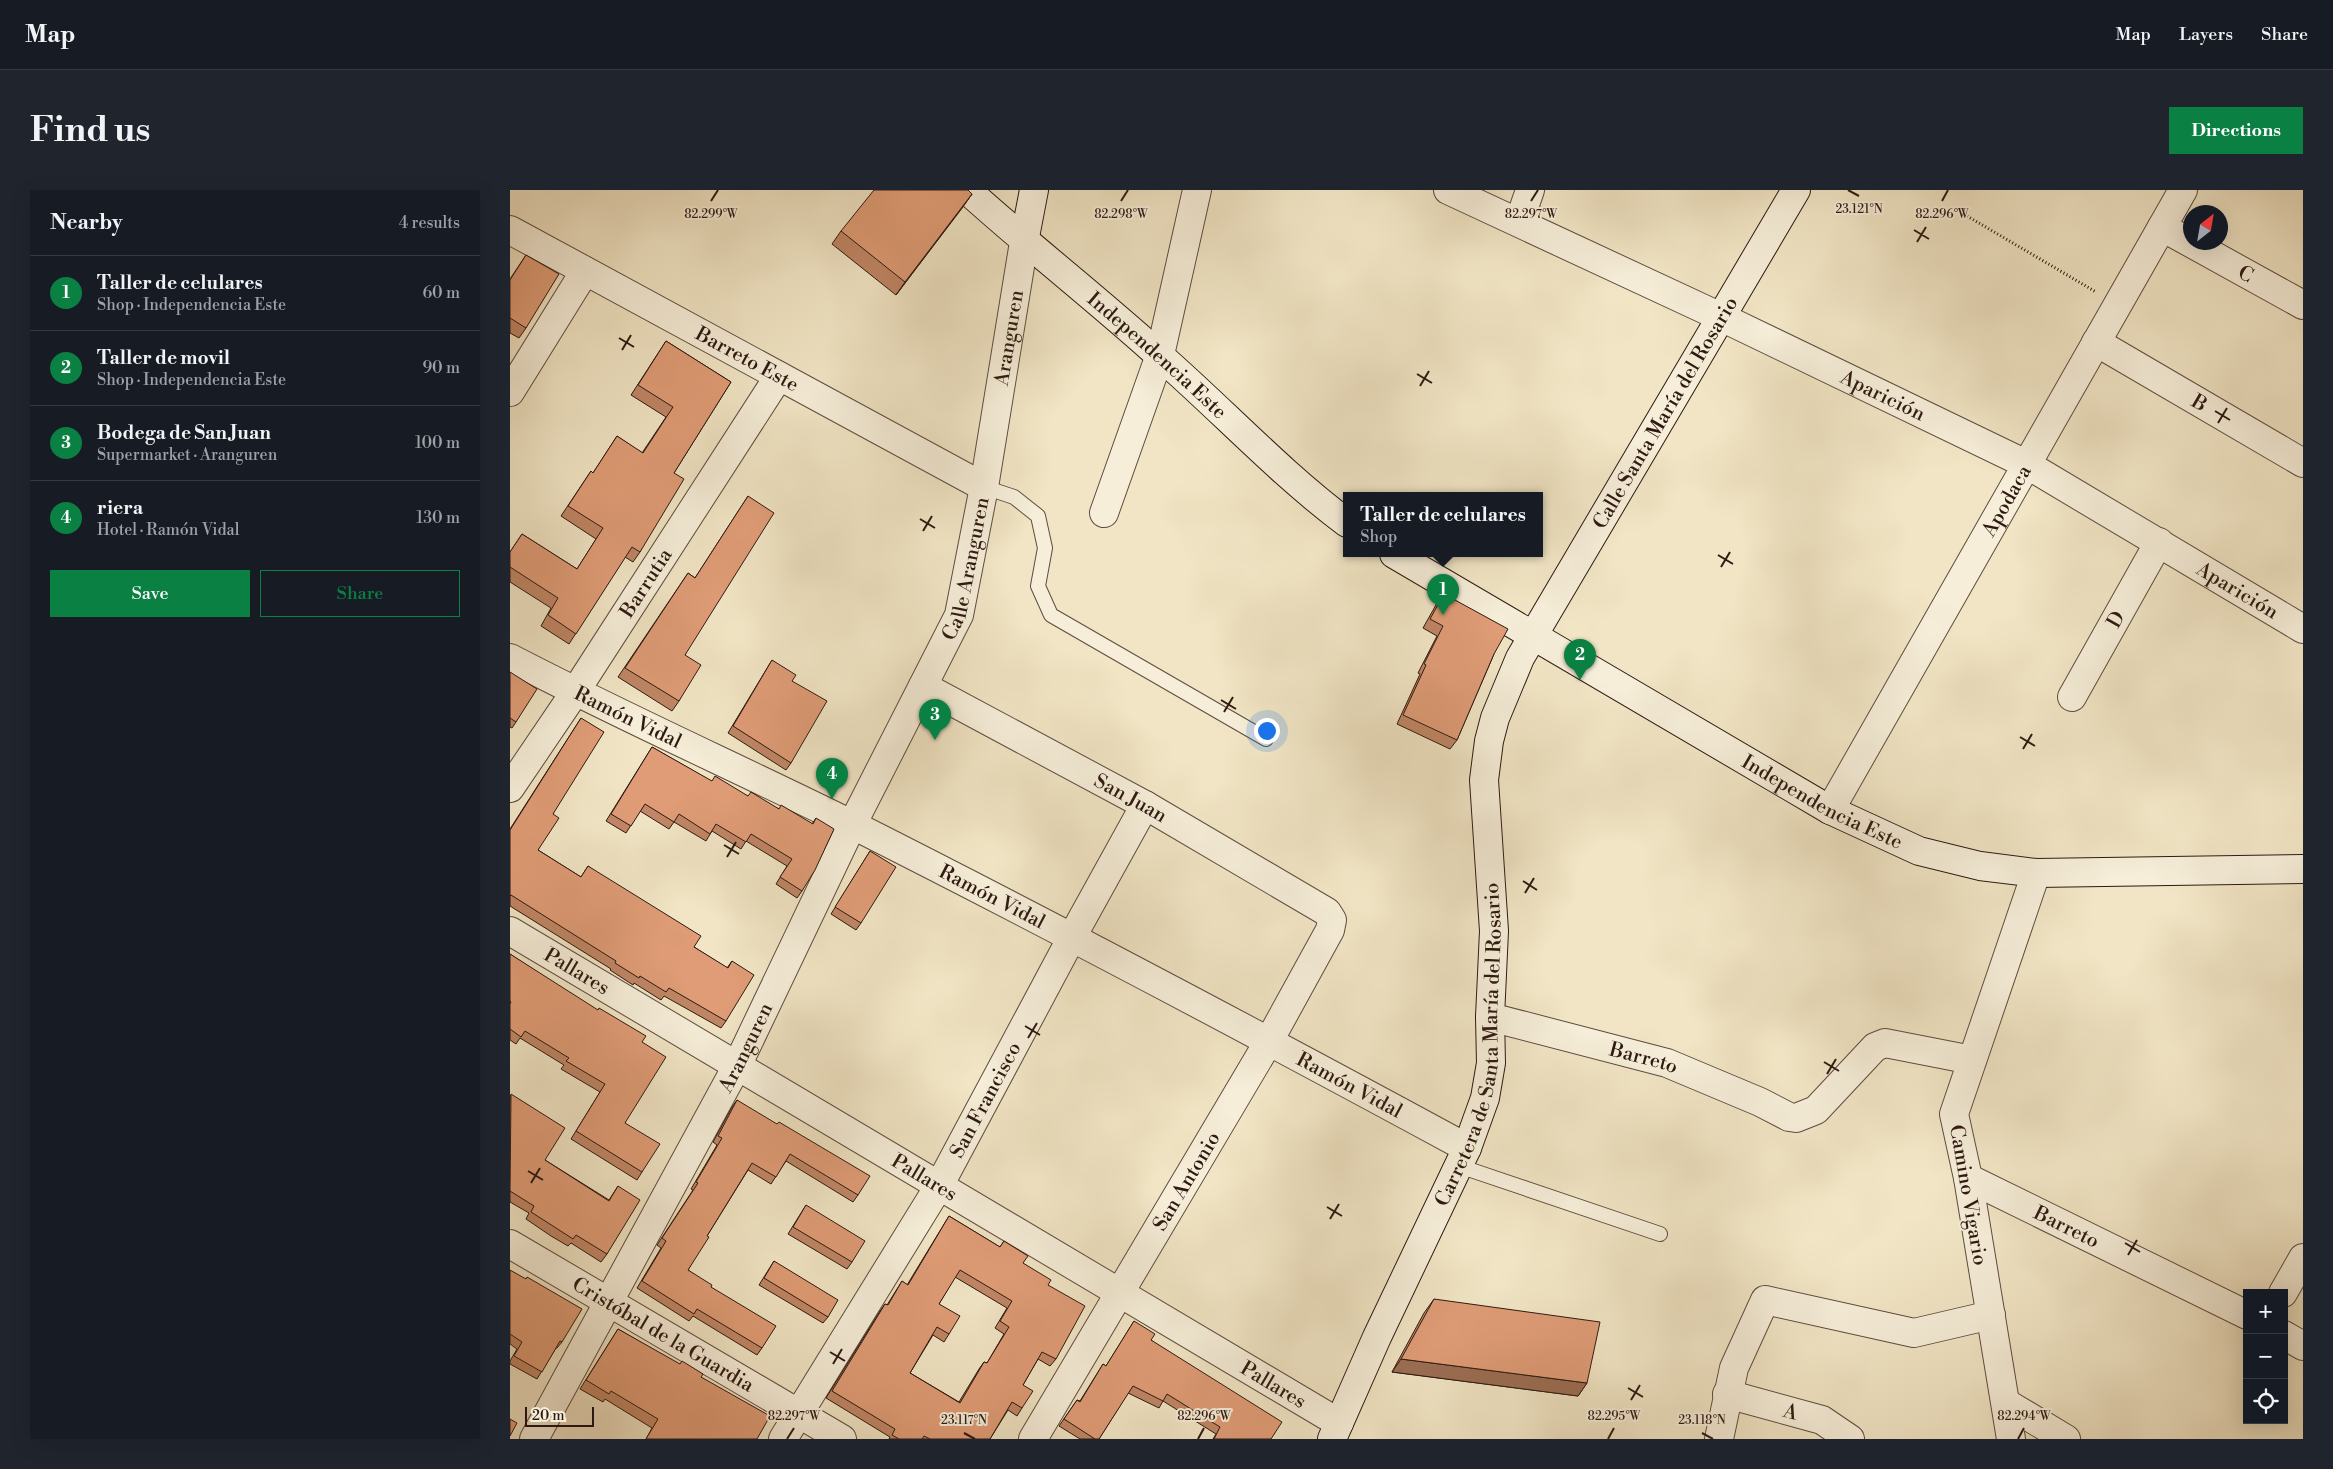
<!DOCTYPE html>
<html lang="en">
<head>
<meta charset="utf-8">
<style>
  body { margin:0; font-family:"Libre Bodoni",serif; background:#20242c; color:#f1f3f6 }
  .controls { position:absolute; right:15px; bottom:15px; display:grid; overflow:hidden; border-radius:0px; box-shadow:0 5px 20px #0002 }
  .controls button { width:45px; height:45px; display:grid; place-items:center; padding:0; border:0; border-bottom:1px solid #363941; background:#171b24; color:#f1f3f6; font:25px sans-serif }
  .compass { position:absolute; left:1673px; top:15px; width:45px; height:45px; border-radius:50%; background:#171b24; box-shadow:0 5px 20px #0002; rotate:31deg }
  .scale { position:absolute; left:15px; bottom:12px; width:69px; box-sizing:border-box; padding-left:5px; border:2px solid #2d1912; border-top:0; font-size:14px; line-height:18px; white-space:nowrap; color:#2d1912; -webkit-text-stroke:4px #f6eed9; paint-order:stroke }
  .you { position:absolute; left:756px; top:540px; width:18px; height:18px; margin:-12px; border:4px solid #fff; border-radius:50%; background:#1a73e8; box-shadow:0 0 0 8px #1a73e833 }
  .badge { display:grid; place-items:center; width:32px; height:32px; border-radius:50%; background:#0b8043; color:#fff; font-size:16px; font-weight:700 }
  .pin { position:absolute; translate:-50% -41px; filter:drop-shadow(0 1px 2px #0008) }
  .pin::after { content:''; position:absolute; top:26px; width:18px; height:15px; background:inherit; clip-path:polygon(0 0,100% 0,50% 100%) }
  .popup { position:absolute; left:833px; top:302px; width:200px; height:65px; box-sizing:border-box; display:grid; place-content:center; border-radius:0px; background:#171b24; filter:drop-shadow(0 1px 4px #0005); font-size:16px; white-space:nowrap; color:#9ea1a6 }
  .popup b { font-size:19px; color:#f1f3f6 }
  .popup::after { content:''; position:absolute; left:50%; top:100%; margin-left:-10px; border:10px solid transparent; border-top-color:#171b24 }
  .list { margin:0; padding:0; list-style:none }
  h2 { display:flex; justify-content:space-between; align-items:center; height:65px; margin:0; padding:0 20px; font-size:21px }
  h2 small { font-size:16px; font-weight:400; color:#9ea1a6 }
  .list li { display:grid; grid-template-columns:32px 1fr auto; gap:15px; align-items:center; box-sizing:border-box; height:75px; padding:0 20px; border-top:1px solid #363941 }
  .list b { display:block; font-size:19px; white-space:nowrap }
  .list p { margin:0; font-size:16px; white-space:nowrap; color:#9ea1a6 }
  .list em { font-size:16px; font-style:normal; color:#9ea1a6 }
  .actions { display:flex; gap:10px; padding:15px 20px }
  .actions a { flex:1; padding:11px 0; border:1px solid #0b8043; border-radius:0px; text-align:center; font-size:18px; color:#0b8043 }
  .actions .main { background:#0b8043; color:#fff }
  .icon { flex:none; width:28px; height:28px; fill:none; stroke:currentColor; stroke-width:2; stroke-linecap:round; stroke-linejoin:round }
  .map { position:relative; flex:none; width:1793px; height:1249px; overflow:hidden; border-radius:0px }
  header { display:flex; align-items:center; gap:30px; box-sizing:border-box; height:70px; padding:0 25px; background:#171b24; border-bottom:1px solid #363941 }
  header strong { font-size:24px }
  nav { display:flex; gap:28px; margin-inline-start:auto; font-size:18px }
  .intro { display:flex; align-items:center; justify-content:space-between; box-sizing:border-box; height:120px; padding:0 30px }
  h1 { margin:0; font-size:35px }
  .button { padding:12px 22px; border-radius:0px; background:#0b8043; color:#fff; font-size:18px; font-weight:700 }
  main { display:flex; gap:30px; padding:0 30px }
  aside { flex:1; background:#171b24; border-radius:0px; box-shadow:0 5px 20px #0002 }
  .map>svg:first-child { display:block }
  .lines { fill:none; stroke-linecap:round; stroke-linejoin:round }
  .lane-casing { stroke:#5e4c3f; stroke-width:16 }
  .street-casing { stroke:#5e4c3f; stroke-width:30 }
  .secondary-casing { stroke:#2d1912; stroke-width:30 }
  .path { stroke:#2d1912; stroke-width:3; stroke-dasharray:1 2.5; stroke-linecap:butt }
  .lane { stroke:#f6eed9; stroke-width:14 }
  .street { stroke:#f6eed9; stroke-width:28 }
  .secondary { stroke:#f6eed9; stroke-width:28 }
  .wall { fill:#c08665; stroke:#2d1912; fill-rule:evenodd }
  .shaded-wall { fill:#9c6d53; stroke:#2d1912 }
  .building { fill:#df9c76; stroke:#2d1912; fill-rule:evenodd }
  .ticks { fill:none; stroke:#2d1912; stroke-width:2 }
  .labels { text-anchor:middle; stroke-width:4; stroke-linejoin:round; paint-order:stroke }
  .street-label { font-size:20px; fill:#2d1912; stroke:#f6eed9 }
  .ticks-label { font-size:12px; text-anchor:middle; fill:#2d1912; stroke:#f6eed9; stroke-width:4; stroke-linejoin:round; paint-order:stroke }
</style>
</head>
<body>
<header>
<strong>Map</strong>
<nav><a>Map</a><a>Layers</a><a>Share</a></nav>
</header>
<div class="intro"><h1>Find us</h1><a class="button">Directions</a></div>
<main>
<aside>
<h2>Nearby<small>4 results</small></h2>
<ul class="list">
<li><span class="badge">1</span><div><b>Taller de celulares</b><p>Shop · Independencia Este</p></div><em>60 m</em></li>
<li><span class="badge">2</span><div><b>Taller de movil</b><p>Shop · Independencia Este</p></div><em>90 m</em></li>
<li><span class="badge">3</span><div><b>Bodega de San Juan</b><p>Supermarket · Aranguren</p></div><em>100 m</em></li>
<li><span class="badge">4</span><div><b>riera</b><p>Hotel · Ramón Vidal</p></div><em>130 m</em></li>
</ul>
<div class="actions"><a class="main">Save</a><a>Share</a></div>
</aside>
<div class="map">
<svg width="1793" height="1249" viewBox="0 0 1793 1249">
  <rect width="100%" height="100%" fill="#f1e5c5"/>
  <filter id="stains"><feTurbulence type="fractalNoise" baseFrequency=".004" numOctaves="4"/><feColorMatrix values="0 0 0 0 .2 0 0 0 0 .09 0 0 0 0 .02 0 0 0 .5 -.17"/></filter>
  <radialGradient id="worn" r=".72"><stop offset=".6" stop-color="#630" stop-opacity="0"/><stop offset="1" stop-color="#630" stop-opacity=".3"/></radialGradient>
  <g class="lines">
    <defs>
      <g id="lane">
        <path d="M474,297L504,307L528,326L535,358L528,396L541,425L756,549"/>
        <path d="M949,976L1150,1044"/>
      </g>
      <g id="street">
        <path id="s1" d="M938,0L1211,127L1516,274L1793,439"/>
        <path d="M1009,32L1020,0"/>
        <path id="s2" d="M1652,37L1793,115"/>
        <path id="s3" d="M0,40L474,297"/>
        <path id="s4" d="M1586,152L1793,273"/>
        <path d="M0,202L75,81"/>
        <path d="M594,323L650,165L687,0"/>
        <path id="s5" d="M0,468C113,527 230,579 345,636C551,740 754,848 957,958"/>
        <path id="s6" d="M413,496L635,615L817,722L822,730L820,740L759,851L523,1249"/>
        <path id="s7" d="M1562,507L1649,352"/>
        <path id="s8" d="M0,598L65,502L269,186"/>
        <path id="s9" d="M1320,620L1673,0"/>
        <path id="s10" d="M0,741L829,1233"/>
        <path id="s11" d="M980,827L1157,873L1250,912L1279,927L1286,928L1306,920L1365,857L1375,853L1462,870"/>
        <path id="s12" d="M1458,988L1737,1125"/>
        <path id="s13" d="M0,1054L332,1249"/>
        <path d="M1773,1103L1793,1068"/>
        <path d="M1774,1145L1793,1156"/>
        <path id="s14" d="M1217,1204L1312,1230L1340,1249"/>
        <path d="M1496,1213L1556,1249"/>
        <path id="s15" d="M24,1249L227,876L342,635L449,425L474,297L514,52"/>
        <path id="s16" d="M273,1249L429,996L562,747L635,615"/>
        <path d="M1209,1249L1224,1178L1255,1110L1404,1143L1481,1125"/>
        <path d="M1501,1249L1458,988L1444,924L1526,683"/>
      </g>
      <g id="secondary">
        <path id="s17" d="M457,0C520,57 587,109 650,166C713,221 770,283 837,333"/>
        <path d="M514,52L524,0"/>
        <path id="s18" d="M884,364L1320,620L1409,661L1470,676L1526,683L1793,679"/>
        <path id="s19" d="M822,1249L867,1147L957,958L975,908L981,873L980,827L984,741L974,590L979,551L985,528L1010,468L1286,0"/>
      </g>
    </defs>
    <use href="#lane" class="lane-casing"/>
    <use href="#street" class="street-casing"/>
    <use href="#secondary" class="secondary-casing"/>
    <path class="path" d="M1457,26L1586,102"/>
    <use href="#lane" class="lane"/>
    <use href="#street" class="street"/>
    <use href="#secondary" class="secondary"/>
  </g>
  <g class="wall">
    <path d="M462,4L386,105L322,54L331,41Z"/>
    <path d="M16,65V138L9,148L0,143V89Z"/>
    <path d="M156,151L221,192L164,283L130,362L123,372L115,367L59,454L31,436L41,418L0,392V362L12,344L67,379L86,349L51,326L81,281L83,283L107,246L132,263L156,227L121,205Z"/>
    <path d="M238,306L175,465L169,511L162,521L108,487L178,383L185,388Z"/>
    <path d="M934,404L984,464L947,550L940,559L887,534L910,484L908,483L927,446L913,438L927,413Z"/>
    <path d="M262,470L282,491L281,573L276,580L218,543Z"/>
    <path d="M0,482L6,532L2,538L0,537Z"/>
    <path d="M71,528L43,624L28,660L71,687L78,676L184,757L217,778L222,771L216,831L211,838L154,806L151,810L124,793L123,795L100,780L101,779L0,716V639Z"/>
    <path d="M142,557L201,591L269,619L302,634L306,628L292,701L287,708L266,694L277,676L236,651L231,659L202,641L196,651L164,632L159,639L130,621L116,643L96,631Z"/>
    <path d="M360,661L351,733L346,740L321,724Z"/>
    <path d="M0,764L132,852L115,933L132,982L127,990L61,949L90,902L51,879L54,875L10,848L6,854L0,850Z"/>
    <path d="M0,905L35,970L99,1010L108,996L97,1064L91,1072L61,1053L58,1056L41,1046L16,1029L19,1023L0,1012Z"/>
    <path d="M227,910L348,1005L343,1012L276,971L261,994L238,980L197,1046L178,1080L201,1097L252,1158L247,1165L183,1126L179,1131L127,1098L151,1058L147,1055L183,1000L181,999L207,955L203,952L222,917Z"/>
    <path d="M296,1015L342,1072L337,1079L278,1044Z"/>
    <path d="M439,1026L490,1057L494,1051L513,1073L538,1095L546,1169L540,1176L528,1169L513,1195L512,1218L507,1226L498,1220L480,1249H379L380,1247L316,1208L370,1121L375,1114L377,1115L392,1091L397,1095ZM445,1087L497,1118L485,1138L494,1144L477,1173L474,1172L469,1179L449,1212L400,1183L423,1145L434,1152L439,1144L429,1114Z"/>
    <path d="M264,1071L318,1127L313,1133L249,1095Z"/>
    <path d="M0,1080L52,1152L47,1158H46L27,1189L0,1174V1171L7,1159L0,1154Z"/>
    <path d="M924,1109L1077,1193L1068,1206L882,1182L914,1123Z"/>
    <path d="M624,1131L641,1150L761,1249H703L706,1244L653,1211L649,1218L618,1203L589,1249H570L549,1236L567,1210L570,1211L593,1174L596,1176Z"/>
    <path d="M108,1139L191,1187L247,1249H136L142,1238L95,1209L93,1212L70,1199Z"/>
  </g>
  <g class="shaded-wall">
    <path d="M462,4L453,17L386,105L395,92Z"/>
    <path d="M891,1169L1077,1193L1068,1206L882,1182Z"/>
  </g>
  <g class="building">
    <path d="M364,0H458L462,4L395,92L331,41Z"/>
    <path d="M16,65L49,84L16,138L0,128V90Z"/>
    <path d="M156,151L221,192L164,283L174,289L130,362L122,357L66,444L38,425L48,408L0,377V362L12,344L67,379L93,338L58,316L81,281L83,283L107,246L133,263L163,217L128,195Z"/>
    <path d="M238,306L264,323L175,465L191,475L169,511L115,478L178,383L185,388Z"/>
    <path d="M934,404L998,439L984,464L947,550L893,525L916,475L914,474L933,436L920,429Z"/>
    <path d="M262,470L286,485L282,491L317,511L281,573L223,536Z"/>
    <path d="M0,482L27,499L6,532L0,528Z"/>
    <path d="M71,528L94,542L43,624L49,628L28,660L71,687L78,676L191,746L184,757L218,778L222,771L244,785L216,831L159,798L156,802L130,786L129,788L105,773L106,771L1,705L0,706V640Z"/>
    <path d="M142,557L202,591L205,586L238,606L241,602L269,619L271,615L303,634L306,628L324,639L305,680L292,701L270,687L282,669L241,644L236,652L206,634L200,644L169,624L164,632L135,614L121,636L101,624Z"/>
    <path d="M360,661L386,677L351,733L325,717Z"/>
    <path d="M0,764L88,820L89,818L136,846L132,852L156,867L115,933L150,954L132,982L66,941L95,894L56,871L59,868L15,841L11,847L0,839V814L1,812L0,811Z"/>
    <path d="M1,904L55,938L35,970L99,1011L108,996L130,1010L97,1064L66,1045L63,1049L46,1038L21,1022L24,1016L0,1001Z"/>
    <path d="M227,910L267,934L269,932L360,986L348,1005L280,964L266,987L242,973L197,1046L199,1047L178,1080L202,1095L201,1097L266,1136L252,1158L187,1119L184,1124L132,1091L156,1051L152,1048L188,993L186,992L212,948L208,946Z"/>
    <path d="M296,1015L355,1051L342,1072L283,1037Z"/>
    <path d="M439,1026L490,1057L494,1051L518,1066L513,1073L541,1090L538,1095L575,1116L546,1169L532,1162L513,1195L523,1201L512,1218L502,1212L480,1249H420L414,1246L412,1249H389L382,1245L385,1239L322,1201L375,1114L378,1115L392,1091L398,1095ZM450,1080L502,1111L490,1131L499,1137L477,1173L474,1172L450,1213L400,1183L427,1137L439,1144L450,1126L429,1114Z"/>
    <path d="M264,1071L328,1110L318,1127L254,1088Z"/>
    <path d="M0,1080L16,1089L17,1087L72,1119L52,1152L50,1151L32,1182L4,1166L12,1152L0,1144Z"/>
    <path d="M924,1109L1090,1132L1077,1193L891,1169Z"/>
    <path d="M624,1131L645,1144L641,1150L772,1232L761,1249H704L710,1237L657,1204L653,1211L623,1196L589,1249H585L554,1229L567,1210L570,1212L593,1174L596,1176Z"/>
    <path d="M108,1139L170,1174L172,1171L193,1184L191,1187L260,1226L247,1249H136L148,1229L101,1201L99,1204L76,1190Z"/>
    <path d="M0,1229L7,1233L0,1246Z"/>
  </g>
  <path class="ticks" d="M1338,0L1349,6M201,11L208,0M611,11L618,0M1021,11L1028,0M1432,11L1438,0M1404,40L1419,49M1407,52L1416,37M109,148L124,157M112,160L121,145M907,184L922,193M910,196L919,181M1705,221L1720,230M1708,233L1717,218M410,329L425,338M413,341L422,326M1208,365L1223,374M1211,377L1220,362M711,510L726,519M714,522L723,507M1510,547L1525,556M1513,559L1522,544M214,655L229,664M217,667L226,652M1013,691L1027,700M1015,703L1024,688M515,836L530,845M518,848L527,833M1314,872L1329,881M1317,884L1326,869M18,981L33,990M21,993L30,978M817,1017L832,1026M820,1029L829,1014M1615,1053L1630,1062M1618,1065L1627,1050M320,1162L335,1171M323,1174L332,1159M1118,1198L1133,1207M1121,1210L1130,1195M454,1243L465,1249M1192,1243L1203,1249M277,1249L284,1238M688,1249L694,1238M1098,1249L1104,1238M1508,1249L1514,1238"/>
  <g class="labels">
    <g class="street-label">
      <text dy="7" stroke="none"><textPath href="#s2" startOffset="96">C</textPath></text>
      <text dy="7" stroke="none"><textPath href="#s15" startOffset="1209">Aranguren</textPath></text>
      <text dy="7" stroke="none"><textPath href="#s17" startOffset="252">Independencia Este</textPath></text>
      <text dy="7" stroke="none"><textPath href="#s3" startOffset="270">Barreto Este</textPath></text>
      <text dy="7" stroke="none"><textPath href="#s1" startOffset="481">Aparición</textPath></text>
      <text dy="7" stroke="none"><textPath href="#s4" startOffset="120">B</textPath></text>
      <text dy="7" stroke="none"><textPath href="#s19" startOffset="1106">Calle Santa María del Rosario</textPath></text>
      <text dy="7" stroke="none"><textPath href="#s9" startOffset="356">Apodaca</textPath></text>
      <text dy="7" stroke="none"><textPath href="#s15" startOffset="974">Calle Aranguren</textPath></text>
      <text dy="7" stroke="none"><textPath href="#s8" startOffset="246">Barrutia</textPath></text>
      <text dy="7" stroke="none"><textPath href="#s1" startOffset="886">Aparición</textPath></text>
      <text dy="7" stroke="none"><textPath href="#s7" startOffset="89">D</textPath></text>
      <text dy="7" stroke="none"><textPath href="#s5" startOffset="132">Ramón Vidal</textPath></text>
      <text dy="7" stroke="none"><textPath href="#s6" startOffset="236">San Juan</textPath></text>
      <text dy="7" stroke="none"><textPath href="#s18" startOffset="495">Independencia Este</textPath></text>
      <text dy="7" stroke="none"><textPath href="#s5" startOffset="538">Ramón Vidal</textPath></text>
      <text dy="7" stroke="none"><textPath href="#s10" startOffset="78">Pallares</textPath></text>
      <text dy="7" stroke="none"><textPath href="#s19" startOffset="424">Carretera de Santa María del Rosario</textPath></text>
      <text dy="7" stroke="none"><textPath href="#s15" startOffset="445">Aranguren</textPath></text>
      <text dy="7" stroke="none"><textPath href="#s11" startOffset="159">Barreto</textPath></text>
      <text dy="7" stroke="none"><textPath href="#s5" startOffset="942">Ramón Vidal</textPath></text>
      <text dy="7" stroke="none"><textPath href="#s16" startOffset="395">San Francisco</textPath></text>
      <text dy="7" stroke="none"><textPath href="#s10" startOffset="482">Pallares</textPath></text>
      <text transform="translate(676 991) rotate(-59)" y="7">San Antonio</text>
      <text transform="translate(1459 1005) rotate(80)" y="7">Camino Vigario</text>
      <text dy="7" stroke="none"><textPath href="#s12" startOffset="110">Barreto</textPath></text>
      <text dy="7" stroke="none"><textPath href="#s13" startOffset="178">Cristóbal de la Guardia</textPath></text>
      <text dy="7" stroke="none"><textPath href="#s10" startOffset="888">Pallares</textPath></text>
      <text dy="7" stroke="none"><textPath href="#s14" startOffset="66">A</textPath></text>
    </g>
  </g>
  <g class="ticks-label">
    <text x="1349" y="23">23.121°N</text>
    <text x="201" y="28">82.299°W</text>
    <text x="611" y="28">82.298°W</text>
    <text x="1021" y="28">82.297°W</text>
    <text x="1432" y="28">82.296°W</text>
    <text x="284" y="1230">82.297°W</text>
    <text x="694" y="1230">82.296°W</text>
    <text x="1104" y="1230">82.295°W</text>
    <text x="1514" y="1230">82.294°W</text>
    <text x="454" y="1234">23.117°N</text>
    <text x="1192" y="1234">23.118°N</text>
  </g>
  <rect width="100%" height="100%" filter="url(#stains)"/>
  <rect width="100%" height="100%" fill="url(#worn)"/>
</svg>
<div class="controls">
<button>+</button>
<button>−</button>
<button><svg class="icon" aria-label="locate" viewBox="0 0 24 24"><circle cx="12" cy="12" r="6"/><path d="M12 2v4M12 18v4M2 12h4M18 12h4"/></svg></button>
</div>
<svg class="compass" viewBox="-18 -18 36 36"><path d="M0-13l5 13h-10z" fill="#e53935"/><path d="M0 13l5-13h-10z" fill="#9ea1a6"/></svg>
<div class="scale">20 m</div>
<div class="you"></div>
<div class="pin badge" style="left:933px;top:425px">1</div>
<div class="popup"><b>Taller de celulares</b>Shop</div>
<div class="pin badge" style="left:1070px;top:490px">2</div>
<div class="pin badge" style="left:425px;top:550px">3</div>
<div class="pin badge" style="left:322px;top:609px">4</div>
</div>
</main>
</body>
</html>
